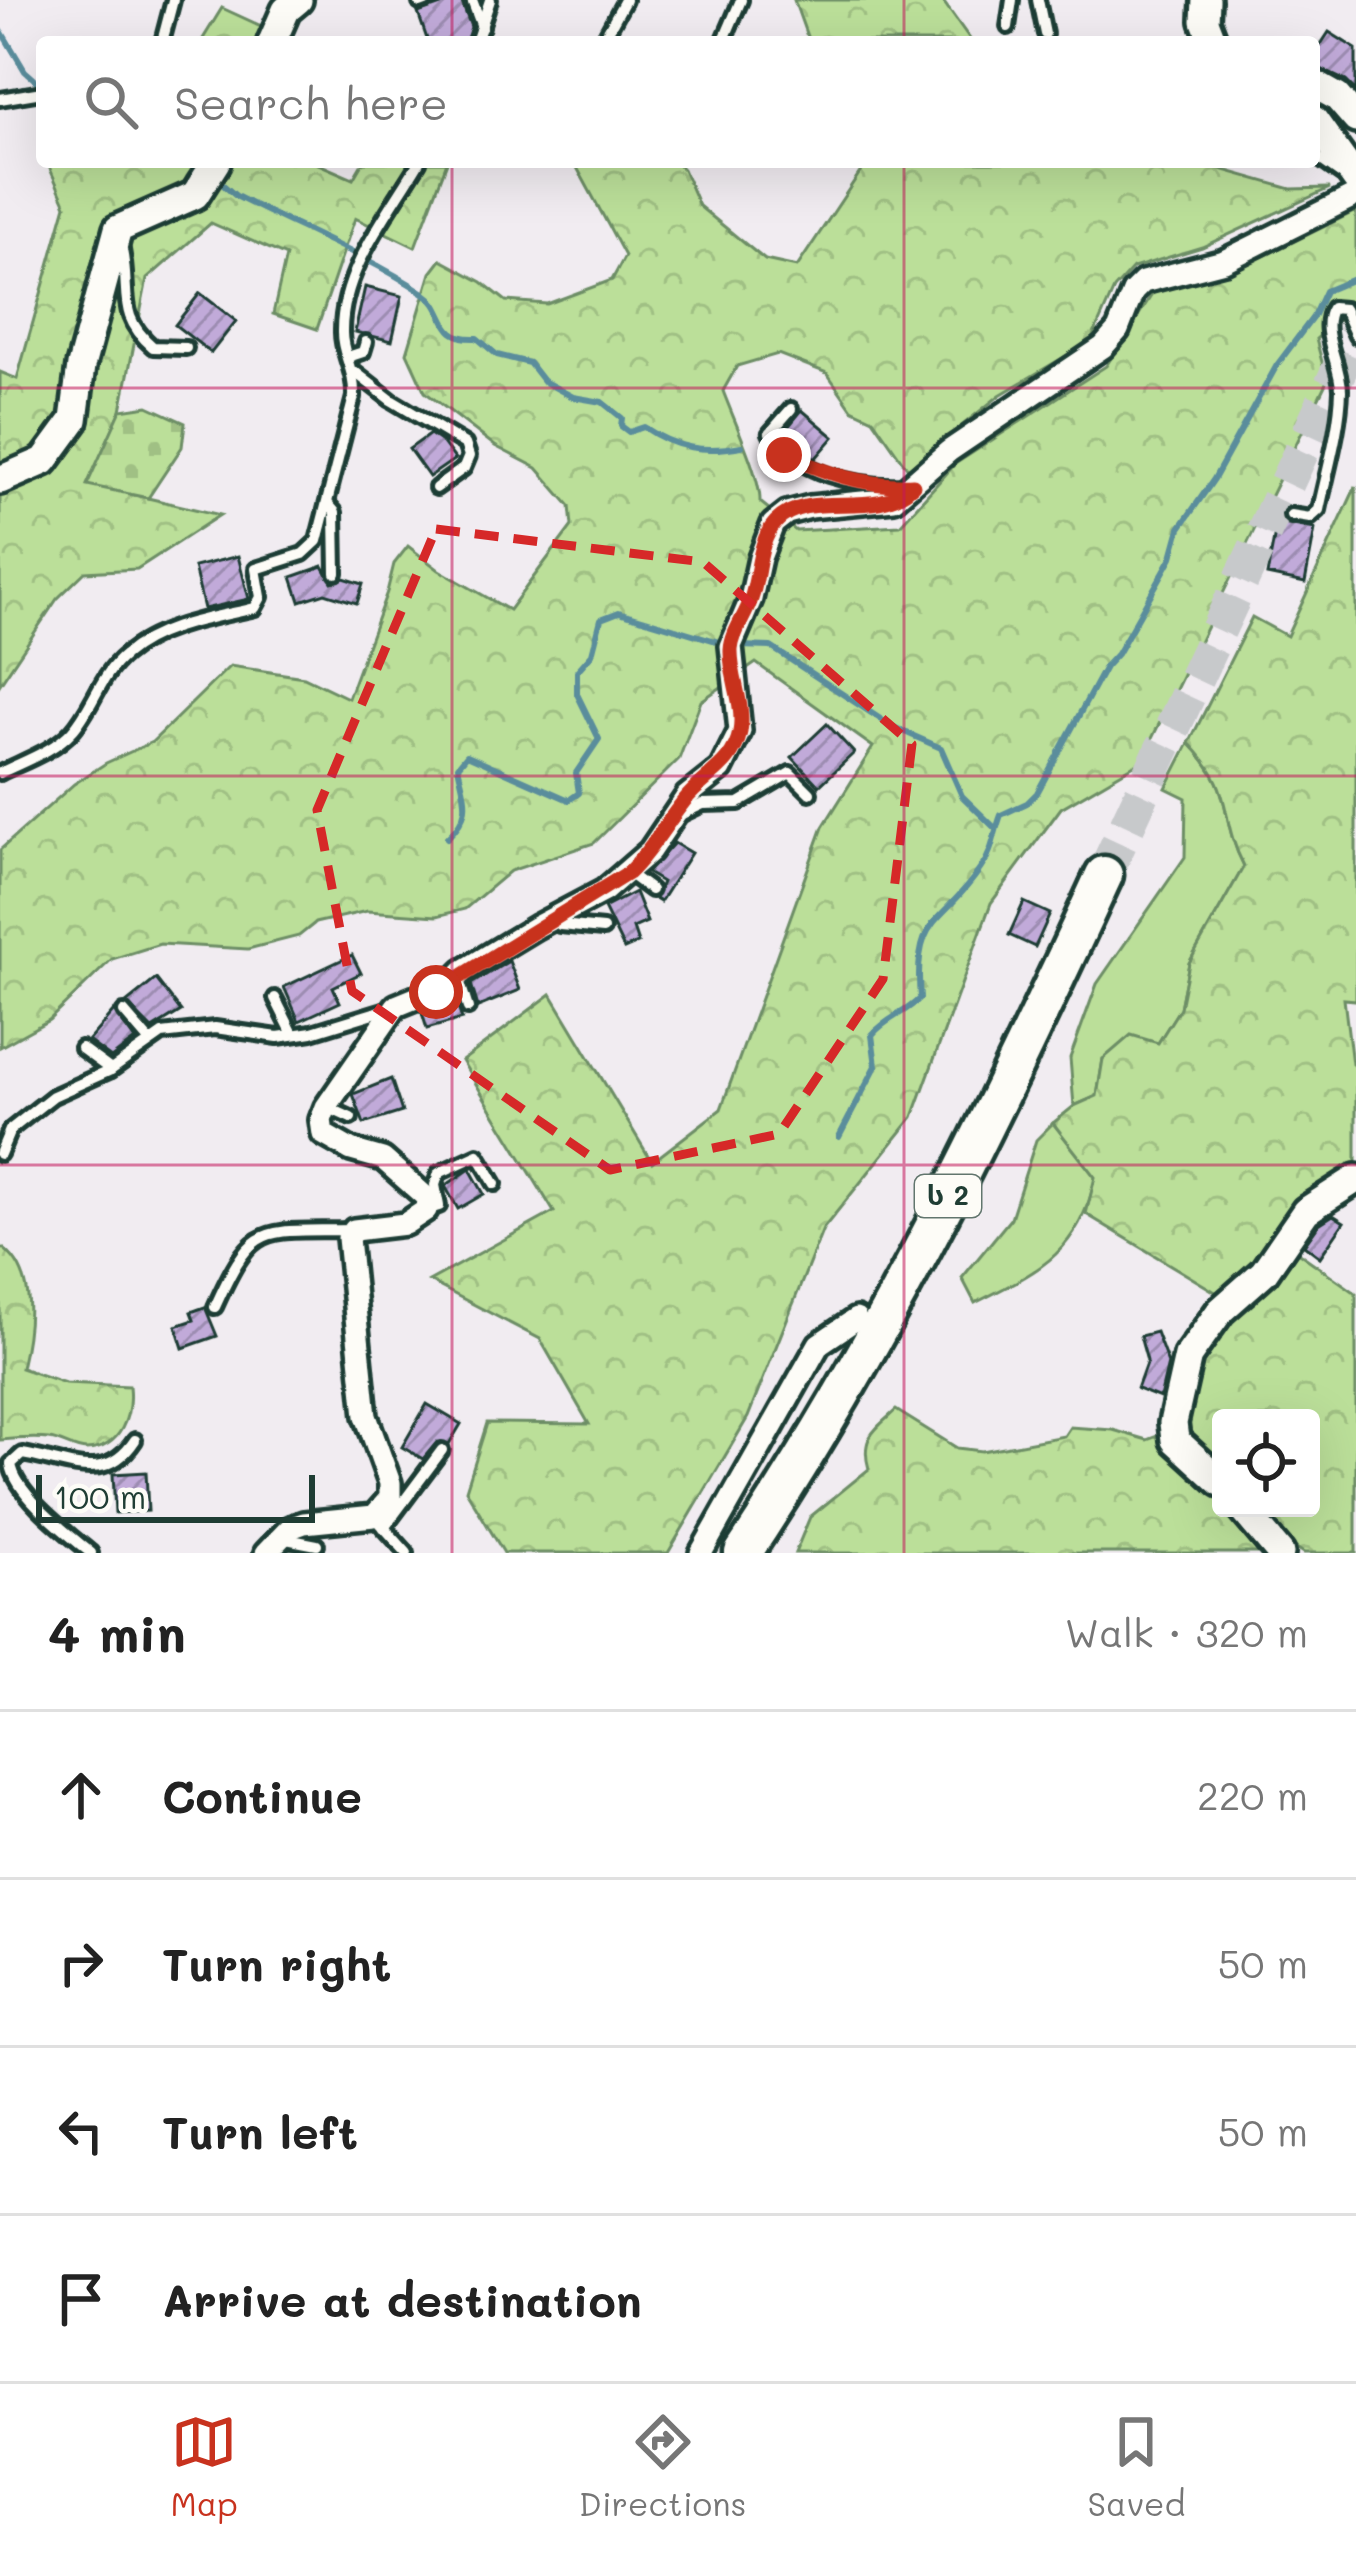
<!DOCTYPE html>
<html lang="en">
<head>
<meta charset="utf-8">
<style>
  body { margin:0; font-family:Mali,"Noto Sans Georgian",sans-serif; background:#f2f2f2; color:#222 }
  .controls { position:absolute; right:36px; bottom:36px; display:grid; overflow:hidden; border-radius:12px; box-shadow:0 12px 48px #0002 }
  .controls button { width:108px; height:108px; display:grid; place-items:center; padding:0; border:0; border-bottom:3px solid #e0e0e0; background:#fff; color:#222; font:60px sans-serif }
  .scale { position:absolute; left:36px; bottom:30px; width:279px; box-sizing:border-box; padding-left:12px; border:6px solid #1f3d34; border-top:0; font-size:33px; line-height:42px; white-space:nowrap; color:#1f3d34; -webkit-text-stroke:9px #fdfcf7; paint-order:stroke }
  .stop { position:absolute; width:36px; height:36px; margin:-27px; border:9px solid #c8321e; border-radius:50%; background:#fff }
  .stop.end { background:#c8321e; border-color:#fff; box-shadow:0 3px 12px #0008 }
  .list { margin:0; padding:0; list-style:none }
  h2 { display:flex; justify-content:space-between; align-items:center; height:156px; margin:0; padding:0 48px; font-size:51px }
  h2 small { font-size:39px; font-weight:400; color:#767676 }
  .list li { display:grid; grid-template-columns:78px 1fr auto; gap:36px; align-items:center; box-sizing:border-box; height:168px; padding:0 48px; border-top:3px solid #e0e0e0 }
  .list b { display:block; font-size:45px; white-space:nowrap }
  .list em { font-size:39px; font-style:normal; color:#767676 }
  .icon { flex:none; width:66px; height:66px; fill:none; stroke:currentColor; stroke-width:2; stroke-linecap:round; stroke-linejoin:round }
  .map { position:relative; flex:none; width:1356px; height:1553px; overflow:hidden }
  .search { position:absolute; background:#fff; box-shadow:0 12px 48px #0002; left:36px; right:36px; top:36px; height:132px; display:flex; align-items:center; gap:30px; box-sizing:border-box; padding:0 42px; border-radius:12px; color:#767676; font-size:45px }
  .sheet { height:828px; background:#fff }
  nav { display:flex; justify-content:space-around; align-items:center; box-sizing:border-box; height:168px; border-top:3px solid #e0e0e0; background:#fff; font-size:33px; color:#767676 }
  nav a { display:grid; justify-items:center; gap:6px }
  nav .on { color:#c8321e }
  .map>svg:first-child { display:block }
  .grass { fill:#bbdf99; stroke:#6d8e66; stroke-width:3 }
  .forest { fill:url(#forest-crowns); stroke:#6d8e66; stroke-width:3; fill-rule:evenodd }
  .cemetery { fill:url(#cemetery-stones); stroke:#6d8e66; stroke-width:3 }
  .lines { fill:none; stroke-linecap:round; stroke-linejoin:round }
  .stream { stroke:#5a8d9c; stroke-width:6 }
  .building { fill:url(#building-hatch); stroke:#1f3d34; stroke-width:3 }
  .trunk-tunnel { stroke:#c7c9cb; stroke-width:36; stroke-dasharray:36 18; stroke-linecap:butt }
  .service-casing { stroke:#1f3d34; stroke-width:20 }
  .minor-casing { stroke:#1f3d34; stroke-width:30 }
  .tertiary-casing { stroke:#1f3d34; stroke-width:36 }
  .trunk-casing { stroke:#1f3d34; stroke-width:45 }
  .service { stroke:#fdfcf7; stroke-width:10 }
  .minor { stroke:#fdfcf7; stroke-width:21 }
  .tertiary { stroke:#fdfcf7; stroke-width:27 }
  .trunk { stroke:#fdfcf7; stroke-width:36 }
  .route { stroke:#c8321e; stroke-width:15 }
  .marked { fill:none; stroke:#d62828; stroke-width:9; stroke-dasharray:24 15; stroke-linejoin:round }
  .grid { fill:none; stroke:#c2185b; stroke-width:3; stroke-opacity:0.55 }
  .labels { text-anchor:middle; stroke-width:10; stroke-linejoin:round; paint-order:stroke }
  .shield { fill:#fdfcf7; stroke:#62766e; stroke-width:3 }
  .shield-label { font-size:27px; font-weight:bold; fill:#1f3d34 }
</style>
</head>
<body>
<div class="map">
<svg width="1356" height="1553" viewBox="0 0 1356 1553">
  <defs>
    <pattern id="forest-crowns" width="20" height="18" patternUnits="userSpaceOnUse" patternTransform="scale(3)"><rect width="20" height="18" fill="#bbdf99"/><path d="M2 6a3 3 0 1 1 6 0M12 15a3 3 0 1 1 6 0" fill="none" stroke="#a0c084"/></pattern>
    <pattern id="cemetery-stones" width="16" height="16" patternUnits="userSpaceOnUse" patternTransform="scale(3)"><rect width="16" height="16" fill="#bbdf99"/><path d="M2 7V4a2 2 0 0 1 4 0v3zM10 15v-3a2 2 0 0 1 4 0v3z" fill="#a0c084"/></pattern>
    <pattern id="building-hatch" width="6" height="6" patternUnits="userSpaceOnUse" patternTransform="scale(3)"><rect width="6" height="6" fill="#c1aad9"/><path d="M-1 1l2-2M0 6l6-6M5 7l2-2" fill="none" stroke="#9c8cb1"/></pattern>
  </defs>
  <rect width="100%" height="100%" fill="#f1ecf1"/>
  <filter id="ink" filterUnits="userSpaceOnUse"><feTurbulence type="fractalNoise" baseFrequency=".00833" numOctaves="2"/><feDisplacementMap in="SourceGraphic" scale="24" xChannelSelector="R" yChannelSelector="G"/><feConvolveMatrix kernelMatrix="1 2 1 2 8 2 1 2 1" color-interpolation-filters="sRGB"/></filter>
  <g filter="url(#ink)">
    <g class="grass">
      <path d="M1189,743C1237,792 1217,814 1244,866L1189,963L1180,1008L1158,1043L1103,1059L1097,1096L1074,1106L1070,1058L1097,984L1185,857L1186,798L1166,788Z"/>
      <path d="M1053,1123L1096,1178C1076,1255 1042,1269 975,1303L962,1278L1011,1218L1036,1140Z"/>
    </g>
    <g class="forest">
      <path d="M794,0H942L972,42H809Z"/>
      <path d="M222,8L296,42H201Z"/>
      <path d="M47,162H314L353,179L363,162H447L415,247L355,218L317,329L273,314L286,256L211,223L147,279L121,410L88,484L220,515L137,569L85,572L57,599L0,684V372L17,379L66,205Z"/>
      <path d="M574,162H676L683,169L699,206L765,260L797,267L867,162H1196L1291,189L1330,188L1202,247L1133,268L1114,289L1091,341L1000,395L908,469L873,419L852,409L827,373L778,354L737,366L723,391C733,418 761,478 760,502L796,531L900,525L955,464L1106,366L1153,293L1264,256L1356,211V305L1316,339L1327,381L1141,761L1061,808L991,903L913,1117L823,1229L748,1417L668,1553H504L466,1490L487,1423L589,1424L540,1339L429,1281L554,1212L462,1061L551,994L652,1162L721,1109L823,827L873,747L756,663L701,701L679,759L594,843L510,871L465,909L437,916L367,911L315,923L299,936L248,949L160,944L112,959L49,1020L0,1047V850L74,784L106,763L152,742L230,666L304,677L348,698L387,592L394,564L408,546L439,570L509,610L572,526L570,506L537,468L495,446L425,392L407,353L431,273L441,260L482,282L506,301L547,304L612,280L625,256Z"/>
      <path d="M1356,486V1000L1344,999L1352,1064L1356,1066V1174L1273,1235L1356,1293V1553H1304L1293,1546L1294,1553H795L810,1517L869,1469C860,1438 874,1430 896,1410L957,1448L982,1451L1064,1436L1070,1427L1113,1430L1147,1440L1179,1428L1175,1403L1232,1302L1086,1214L1095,1177L1053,1123L1074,1106L1097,1096L1103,1059L1131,1035L1158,1043L1180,1008L1189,963L1244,866C1217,814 1237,792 1189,743L1252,617L1287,636ZM1221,1418H1311V1508H1221Z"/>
      <path d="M0,1246C39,1272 30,1329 21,1368L65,1383L129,1386C132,1414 122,1449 86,1450C74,1450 61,1440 49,1439C33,1437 16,1439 0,1440Z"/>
    </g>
    <path class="cemetery" d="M148,406L185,423L182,447L148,498L87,485L121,410Z"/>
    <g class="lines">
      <g class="stream">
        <path d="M0,29L25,71L42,86"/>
        <path d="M214,177L236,196C298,228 366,255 424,293C449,309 436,340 477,338L497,355L529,363L543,381L573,397L602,402L622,418L621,426L629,432L644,427C676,449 704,453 742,446"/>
        <path d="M739,646L771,647L891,726L941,748L962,796L995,828"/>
        <path d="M447,838C474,813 465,799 458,766L467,755L569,800L579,793L576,773L599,739L577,694V671L592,654L601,619L619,612L726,644"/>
        <path d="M839,1137L876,1066L872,1035C886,1018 905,1014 920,998C913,914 941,927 981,868C993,852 994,833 1001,815L1027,803L1037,793L1105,667L1117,654L1172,557L1180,528L1214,479L1277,365L1313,317L1325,291L1356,278"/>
      </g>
    </g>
    <g class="building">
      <path d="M455,0H461L471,27L466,41L428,42L418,13Z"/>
      <path d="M1329,32L1356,49V91L1346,81L1314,66V55Z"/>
      <path d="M365,287L402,296L392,341L355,332Z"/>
      <path d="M200,293L236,321L211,353L175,325Z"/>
      <path d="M802,410L834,437L815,459L783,433Z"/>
      <path d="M430,434L443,443L455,459L429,477L409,449Z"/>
      <path d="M1277,522L1315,529L1305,583L1267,575Z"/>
      <path d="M238,556L249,599L204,609L194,567Z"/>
      <path d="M323,566L332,582L344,578L363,584L357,603L325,593L300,601L292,577Z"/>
      <path d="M827,724L854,753L819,786L792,757Z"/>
      <path d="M674,843L691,853L660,902L655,899L662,882L647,873Z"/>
      <path d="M635,892L647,922L633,928L638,943L624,949L604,908Z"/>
      <path d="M1024,902L1050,914L1035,947L1009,935Z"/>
      <path d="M352,955L361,973L333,987L340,1002L299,1021L284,987Z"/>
      <path d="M509,961L520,990L478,1007L471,984Z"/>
      <path d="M156,979L181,1011L152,1029L126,1003Z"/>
      <path d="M455,1000L462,1019L427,1029L422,1013Z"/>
      <path d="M114,1011L135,1040L111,1058L88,1041Z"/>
      <path d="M391,1079L402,1112L364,1124L353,1094Z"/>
      <path d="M470,1169L484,1194L458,1209L445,1186Z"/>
      <path d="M1333,1215L1344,1222L1320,1257L1304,1245L1319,1224Z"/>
      <path d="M205,1307L217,1336L183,1348L176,1326L194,1320L191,1312Z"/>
      <path d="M1156,1332L1168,1364L1160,1398L1137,1389L1147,1361L1140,1336Z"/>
      <path d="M427,1404L461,1424L449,1444L437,1442L423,1459L402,1447Z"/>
      <path d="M146,1472L148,1511L115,1513L113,1474Z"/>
    </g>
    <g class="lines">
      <path class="trunk-tunnel" d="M1104,875L1356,334"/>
      <defs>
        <g id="service">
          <path d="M472,0L482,27"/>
          <path d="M1038,0L1045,34"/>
          <path d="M420,3L428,0"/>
          <path d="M1008,27L1012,0"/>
          <path d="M162,42L173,0"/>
          <path d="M476,42L490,0"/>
          <path d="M602,42L625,0"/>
          <path d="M723,42L741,0"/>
          <path d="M0,99L42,92"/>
          <path d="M1314,155L1341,174"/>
          <path d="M122,250C131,294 116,315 153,347L186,348"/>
          <path d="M348,357L363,352L366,342"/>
          <path d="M355,372L391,400L465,444L469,456L464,468L436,488"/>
          <path d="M791,409L770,433C795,474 857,487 903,485"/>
          <path d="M328,504L335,512L336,573"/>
          <path d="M1291,515L1310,518L1319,510C1327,471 1340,429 1341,390C1341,364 1318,330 1332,308L1344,309L1356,336"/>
          <path d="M0,773C24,761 54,751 72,731C93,708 100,675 125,655C160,625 212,618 255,608L261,597L256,569L303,554L317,541L354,397C355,369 342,355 342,333C341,271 389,213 419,162"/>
          <path d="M682,814L703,804L739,803L790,773L810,793"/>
          <path d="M628,873L651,890"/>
          <path d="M557,918L560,925L603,929"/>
          <path d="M458,977L468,1008"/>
          <path d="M275,998L293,1034"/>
          <path d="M124,1012L149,1041"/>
          <path d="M81,1048L111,1070"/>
          <path d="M327,1107L351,1118"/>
          <path d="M0,1154L10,1130L53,1096L111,1070L162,1034L215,1028L278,1037L312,1032L390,1008"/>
          <path d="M429,1209L439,1206L435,1185L439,1173L478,1155L495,1184"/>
          <path d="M215,1307C254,1220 261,1232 351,1230"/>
          <path d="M380,1523L407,1553"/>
          <path d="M384,1528L442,1450"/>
          <path d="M281,1538L317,1545"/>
          <path d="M91,1553C67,1533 15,1494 11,1464L22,1454C68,1461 105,1486 135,1440"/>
        </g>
        <g id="minor">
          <path d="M266,1553L290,1528L304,1523L374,1516L390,1498V1483L366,1416L348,1238L354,1230L405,1224L426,1210L427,1198L383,1159L351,1150L323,1134L321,1120L326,1107L396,1006L450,984L463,971L536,927L604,891L650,851L687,796L721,769L740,731L731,646L751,599L760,558L773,524L787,513L810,507L894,499L949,451L1103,347L1118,330L1133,292L1143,282L1224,261L1356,195"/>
          <path d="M701,1553L819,1344L856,1319"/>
        </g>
        <g id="tertiary">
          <path d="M1206,0L1205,21L1213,42"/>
          <path d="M272,42L286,10L298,0"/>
          <path d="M1314,84L1337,97L1356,119"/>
          <path d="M1314,120L1356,179"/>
          <path d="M0,480L44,461L74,420L81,366L118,229L195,195L216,162"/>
          <path d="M1221,1482L1175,1440L1173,1423L1188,1356L1220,1311L1264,1272L1306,1211L1356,1179"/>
          <path d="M1242,1508L1280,1553"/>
        </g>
        <path id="trunk" d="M743,1553C885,1340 997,1107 1104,875"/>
      </defs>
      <use href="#service" class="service-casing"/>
      <use href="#minor" class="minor-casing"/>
      <use href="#tertiary" class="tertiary-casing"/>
      <use href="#trunk" class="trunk-casing"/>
      <use href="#service" class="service"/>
      <use href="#minor" class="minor"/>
      <use href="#tertiary" class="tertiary"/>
      <use href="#trunk" class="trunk"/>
    </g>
  </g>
  <g class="lines" filter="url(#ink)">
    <path class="route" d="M436,992L628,873C651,851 664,826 684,801C703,776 733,767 740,732C745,705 730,677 731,650C732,632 746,616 751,599C760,574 757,542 776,522C809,487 876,522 913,485C864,487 828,473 784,455"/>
  </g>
  <path class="marked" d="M436,529L703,562L912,744L883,979L779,1134L610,1170L352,991L317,810Z"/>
  <path class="grid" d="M452,0V42M904,0V42M452,162V1553M904,162V1553M0,388H1356M0,776H1356M0,1165H1356"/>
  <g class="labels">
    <rect class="shield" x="915" y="1175" width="66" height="42" rx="9"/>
    <g class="shield-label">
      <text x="948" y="1205">ს 2</text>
    </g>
  </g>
</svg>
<div class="controls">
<button><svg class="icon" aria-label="locate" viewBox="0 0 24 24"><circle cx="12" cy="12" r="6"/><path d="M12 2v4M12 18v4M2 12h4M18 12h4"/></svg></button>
</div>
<div class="scale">100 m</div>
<div class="stop" style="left:436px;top:992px"></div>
<div class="stop end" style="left:784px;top:455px"></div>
<div class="search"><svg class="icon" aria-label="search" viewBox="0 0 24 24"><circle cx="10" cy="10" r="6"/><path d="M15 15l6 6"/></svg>Search here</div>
</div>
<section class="sheet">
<h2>4 min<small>Walk · 320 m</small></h2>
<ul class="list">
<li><svg class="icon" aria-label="ahead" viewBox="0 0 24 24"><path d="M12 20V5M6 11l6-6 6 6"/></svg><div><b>Continue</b></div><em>220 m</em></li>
<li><svg class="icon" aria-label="right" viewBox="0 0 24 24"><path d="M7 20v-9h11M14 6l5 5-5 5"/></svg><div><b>Turn right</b></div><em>50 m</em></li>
<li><svg class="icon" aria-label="left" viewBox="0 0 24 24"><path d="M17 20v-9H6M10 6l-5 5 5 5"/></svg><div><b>Turn left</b></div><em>50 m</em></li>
<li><svg class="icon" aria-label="arrive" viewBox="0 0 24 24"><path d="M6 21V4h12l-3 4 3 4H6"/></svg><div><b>Arrive at destination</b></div></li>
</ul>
</section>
<nav>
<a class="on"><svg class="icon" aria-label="map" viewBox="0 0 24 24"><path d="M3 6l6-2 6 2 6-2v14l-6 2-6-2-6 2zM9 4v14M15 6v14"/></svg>Map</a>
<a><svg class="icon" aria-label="directions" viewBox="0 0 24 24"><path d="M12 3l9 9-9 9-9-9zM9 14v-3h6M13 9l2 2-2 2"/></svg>Directions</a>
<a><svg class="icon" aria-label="saved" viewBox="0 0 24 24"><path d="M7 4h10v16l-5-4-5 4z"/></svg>Saved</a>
</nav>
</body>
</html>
